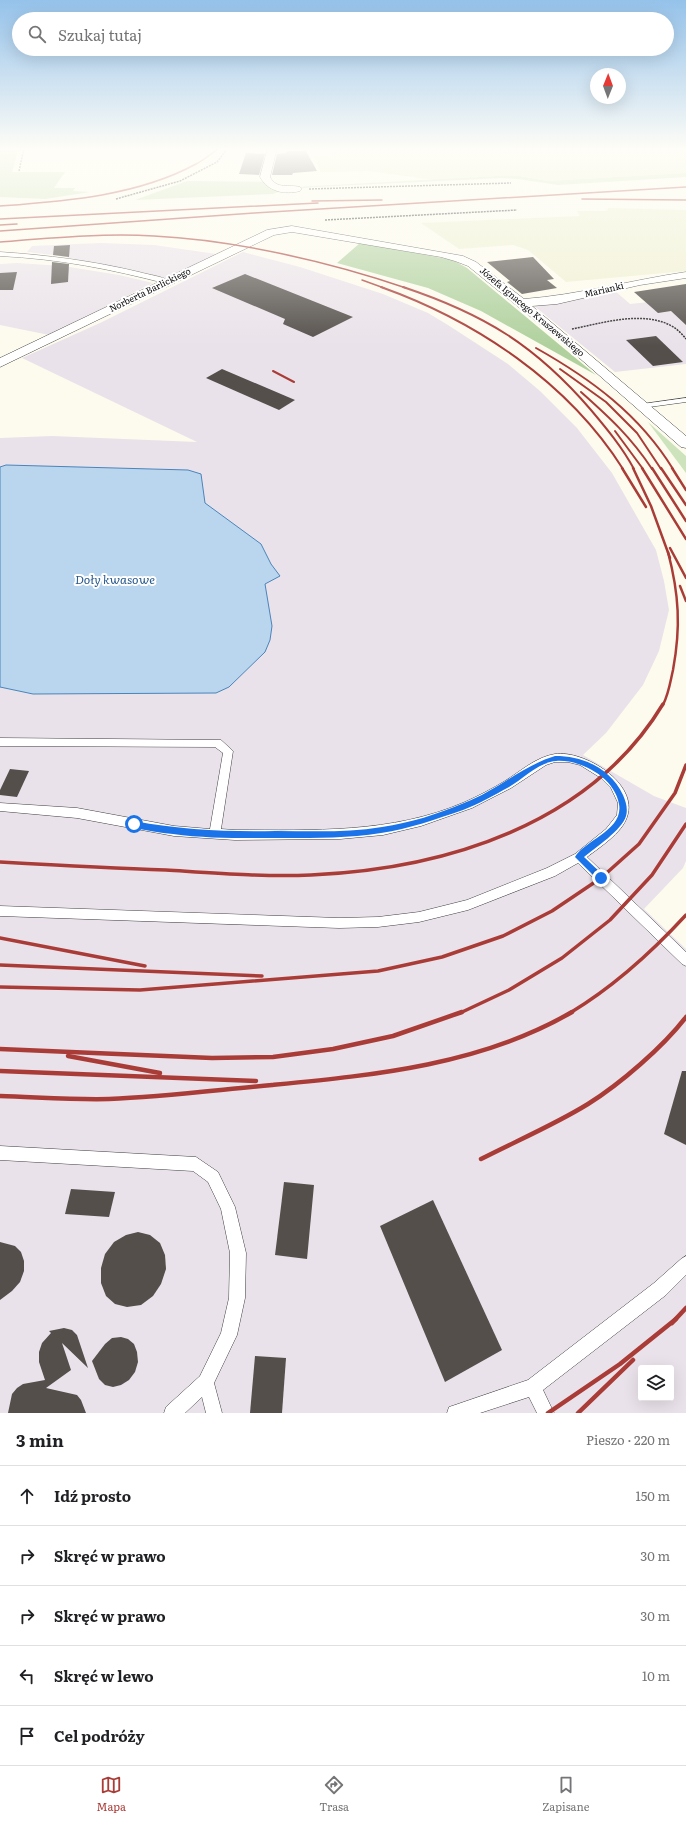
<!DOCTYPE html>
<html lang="pl">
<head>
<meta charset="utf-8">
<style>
  body { margin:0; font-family:Literata,serif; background:#f6f6f6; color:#202124 }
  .controls { position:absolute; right:12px; bottom:12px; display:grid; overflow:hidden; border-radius:4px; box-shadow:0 4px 16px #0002 }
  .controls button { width:36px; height:36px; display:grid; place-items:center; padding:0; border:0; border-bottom:1px solid #e0e0e0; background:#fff; color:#202124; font:20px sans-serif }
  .compass { position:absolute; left:590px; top:68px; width:36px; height:36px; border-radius:50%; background:#fff; box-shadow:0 4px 16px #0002; rotate:1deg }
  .stop { position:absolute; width:12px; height:12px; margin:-9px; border:3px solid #1a73e8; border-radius:50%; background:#fff }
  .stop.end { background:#1a73e8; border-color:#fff; box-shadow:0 1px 4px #0008 }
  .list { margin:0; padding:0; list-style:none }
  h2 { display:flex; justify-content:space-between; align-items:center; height:52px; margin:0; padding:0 16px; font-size:17px }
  h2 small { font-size:13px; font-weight:400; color:#757577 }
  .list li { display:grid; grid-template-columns:26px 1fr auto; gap:12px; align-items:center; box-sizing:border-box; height:60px; padding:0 16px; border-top:1px solid #e0e0e0 }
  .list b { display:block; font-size:15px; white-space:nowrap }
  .list em { font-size:13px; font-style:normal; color:#757577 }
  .icon { flex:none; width:22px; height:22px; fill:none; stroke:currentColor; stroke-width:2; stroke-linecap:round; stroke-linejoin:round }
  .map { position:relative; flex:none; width:686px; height:1413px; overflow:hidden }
  .search { position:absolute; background:#fff; box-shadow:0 4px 16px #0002; left:12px; right:12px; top:12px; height:44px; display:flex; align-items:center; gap:10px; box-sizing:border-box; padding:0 14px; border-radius:22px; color:#757577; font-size:15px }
  .sheet { height:352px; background:#fff }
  nav { display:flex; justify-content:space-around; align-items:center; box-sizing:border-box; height:56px; border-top:1px solid #e0e0e0; background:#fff; font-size:11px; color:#757577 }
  nav a { display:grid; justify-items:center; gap:2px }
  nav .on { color:#aa3c37 }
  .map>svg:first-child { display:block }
  .industrial { fill:#eae2ea; fill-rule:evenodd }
  .farmland { fill:#eff0d2 }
  .green { fill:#cde3bc }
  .forest { fill:#b0d19e }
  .water { fill:#b9d6ee; stroke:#4a84bb }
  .building { fill:#544f4a }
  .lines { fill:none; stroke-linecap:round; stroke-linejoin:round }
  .service-casing { stroke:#404040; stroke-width:1 }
  .minor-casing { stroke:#404040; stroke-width:1 }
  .path { stroke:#2f2f2f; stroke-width:1.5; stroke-dasharray:2 1; stroke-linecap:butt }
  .service { fill:#fff; fill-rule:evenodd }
  .minor { fill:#fff; fill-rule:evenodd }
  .rail-far4 { stroke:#aa3c37; stroke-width:1.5 }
  .rail-far3 { stroke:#aa3c37; stroke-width:2 }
  .rail-far2 { stroke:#aa3c37; stroke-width:2.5 }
  .rail-far1 { stroke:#aa3c37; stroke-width:3.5 }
  .rail { stroke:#aa3c37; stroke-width:4.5 }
  .route { fill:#1a73e8 }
  .labels { text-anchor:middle; stroke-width:4; stroke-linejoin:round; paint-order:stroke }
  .far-street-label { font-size:9px; fill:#0d0d0d; stroke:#fff }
  .water-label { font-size:12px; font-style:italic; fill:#27588d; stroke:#fff }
</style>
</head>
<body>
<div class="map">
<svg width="686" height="1413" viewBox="0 0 686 1413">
  <rect width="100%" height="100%" fill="#fdfbee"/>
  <g class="industrial">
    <path d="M100,243L154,245L216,254L164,280L62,256L27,252L32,246Z"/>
    <path d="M243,252L300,267L383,294L428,313L448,325L508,364L540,391L577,428L612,473L656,550L664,581L669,610L659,651L643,685L606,733L583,755L654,796L686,808V861L683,868L644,909L686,949V1413H0V438L52,436L197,442L22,358L100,323ZM641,1368H671V1398H641Z"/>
    <path d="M17,263L63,266L119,275L153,283L49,335L0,325V264Z"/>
    <path d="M614,290L630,304L686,298V364L615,372L533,305Z"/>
  </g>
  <g class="farmland">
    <path d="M329,148H469V150L686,148V173L548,181L519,176H497L434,180L369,171L321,172L313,156H333Z"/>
    <path d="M608,208L686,210V271L566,282L528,250L513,245L459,249L421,223L580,216L577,211H607Z"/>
  </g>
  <g class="green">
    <path d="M0,148H19L12,172H65L54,188H75L73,191L90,192L45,199L0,197Z"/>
    <path d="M686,173V177L558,185L518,179L502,178L313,187L281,191L273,194L135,200L187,181L269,182L273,185L296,187L497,176H519L548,181Z"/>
    <path d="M648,422L686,456V473Z"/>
  </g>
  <path class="forest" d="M360,243L453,260L467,268L596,375L481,311L428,288L337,263Z"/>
  <path class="water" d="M6,465L188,470L201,474L205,503L261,544L271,564L280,576L265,584L272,626L270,640L265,652L229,687L216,693L33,694L0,687V467Z"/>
  <g class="building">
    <path d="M287,151H306L317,171L293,173L292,175H272L277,154L286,153Z"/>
    <path d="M246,153L265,154L259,175L239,174Z"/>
    <path d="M70,245L69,257L53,255L54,246Z"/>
    <path d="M533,257L554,279L547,280L557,288L522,294L507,282L510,281L487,262Z"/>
    <path d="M52,262L69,264L68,282L51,284Z"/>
    <path d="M17,272L13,290H0V273Z"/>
    <path d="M245,274L353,317L313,337L283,324L285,319L212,288Z"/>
    <path d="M686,284V325L671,311L658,313L634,292Z"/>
    <path d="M656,336L683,362L653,366L626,340Z"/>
    <path d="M222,369L295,400L279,410L206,378Z"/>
    <path d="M10,769L29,771L17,797L0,795V790Z"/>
    <path d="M682,1071H686V1145L664,1134Z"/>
    <path d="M284,1182L314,1185L307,1259L275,1255Z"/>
    <path d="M71,1189L115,1192L109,1217L65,1214Z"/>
    <path d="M433,1200L502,1350L445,1382L380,1226Z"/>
    <path d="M138,1232L150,1235L160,1243L165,1255L166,1269L161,1284L153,1296L141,1305L127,1307L115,1304L106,1296L101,1283V1268L105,1254L114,1242L126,1235Z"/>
    <path d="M0,1242L15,1246L21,1252L24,1261V1271L20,1282L12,1291L0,1300Z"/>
    <path d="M64,1328L72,1330L77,1335L88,1368L62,1343L71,1370L46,1388L77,1395L81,1400L86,1413H8L12,1394L17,1388L23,1384L45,1380L39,1362V1352L42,1343L51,1333L49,1331Z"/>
    <path d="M121,1337L128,1339L134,1344L137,1352L138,1362L135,1372L129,1380L121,1385L113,1387L105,1385L99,1379L92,1361L105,1344L112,1338Z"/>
    <path d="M255,1356L286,1358L282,1413H250Z"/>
  </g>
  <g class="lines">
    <defs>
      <g id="service">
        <path d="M0,252C47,255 93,261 139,272C149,275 163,276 171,282L168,284C110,269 60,259 0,256Z"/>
        <path d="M686,398V402L642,408L638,406L642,404Z"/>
        <path d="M0,738L221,740L233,751L221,829L235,830C313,830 391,834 465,802C478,796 492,789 505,781C521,771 536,757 555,754C584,750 639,783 627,817C622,833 600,847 587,857L686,952V966L682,964L578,863L555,876L468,910L419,922L378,927L339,928L0,916V906L339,918L378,917L419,912L467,900L547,868L575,854L606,829L617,815L618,803L611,788L601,778L580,765L568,762H555L546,765L511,788L472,808L421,826L383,835L340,839L235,840L174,836L77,818L0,811V803L77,808L174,826L210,829L223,753L215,747L0,746Z"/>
        <path d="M0,1146L196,1157L218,1172L235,1207L246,1253L245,1298L237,1335L214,1383L222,1413H206L202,1397L185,1413H164L166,1407L200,1376L221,1333L229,1298L230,1253L221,1209L208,1182L193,1171L0,1160Z"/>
        <path d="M686,1256V1275L666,1295L543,1390L554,1413H537L529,1397L480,1413H447L449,1407L455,1405L528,1380L654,1283L681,1259Z"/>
      </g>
      <g id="minor">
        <path d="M268,148H277L270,177C277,190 289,184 300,187L302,189L300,191C285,195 268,192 260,177Z"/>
        <path d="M292,226L463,256L476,262L524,299C578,295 632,280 686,272V278L640,285L557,304L532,306L686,436V448L681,447L552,334L468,266L455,261L441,257L292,232L274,235L0,367V358L267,230Z"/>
      </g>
    </defs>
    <use href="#service" class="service-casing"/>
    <use href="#minor" class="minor-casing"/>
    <g class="path">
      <path d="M19,171L24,148"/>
      <path d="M309,189L511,183"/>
      <path d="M116,199L180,181L217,162L228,148"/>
      <path d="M325,220L517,210"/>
      <path d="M572,329C603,323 646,309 675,328C679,331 683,335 686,339"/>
    </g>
    <use href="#service" class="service"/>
    <use href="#minor" class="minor"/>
    <g class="rail-far4">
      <path d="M582,199L686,200"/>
      <path d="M312,201L382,200"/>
      <path d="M0,206C66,201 137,196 196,164C204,160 212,153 219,148"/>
      <path d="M0,219L318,203"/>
      <path d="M0,225L17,224"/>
      <path d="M0,231L254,213L686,187"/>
      <path d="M0,242C51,238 103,233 154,236C235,240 330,262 406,288"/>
      <path d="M362,280L384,288"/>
    </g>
    <g class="rail-far3">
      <path d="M381,287C476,321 568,382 623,469"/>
      <path d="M403,287C484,314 535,345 591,410C607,429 622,447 634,469"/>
      <path d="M536,348C591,379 639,414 673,469"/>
      <path d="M560,369L606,402L637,433L661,469"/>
      <path d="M273,371L294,382"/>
      <path d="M581,392C609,417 631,437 652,469"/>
      <path d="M615,431L643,469"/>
    </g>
    <g class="rail-far2">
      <path d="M622,468L646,507"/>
      <path d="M633,468L651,506L670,558"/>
      <path d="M642,468L686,539"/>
      <path d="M652,468L686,521"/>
      <path d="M661,468L686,505"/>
      <path d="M672,468L686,490"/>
      <path d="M670,548L686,578"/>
      <path d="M680,586L686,601"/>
      <path d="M663,705C669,693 670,683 673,670C681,627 679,594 668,552"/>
    </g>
    <g class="rail-far1">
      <path d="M0,862C55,865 111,868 166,870C214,873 263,877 311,875C445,869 590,825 663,704"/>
      <path d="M0,938L145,966"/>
      <path d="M0,965L262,976"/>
      <path d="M0,987L140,990L378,971L442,957L503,936L552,911L601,878L639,844L675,793L686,765"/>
      <path d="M460,1013L509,990L562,958L610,920L652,875L686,824"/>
      <path d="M570,1013C615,986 651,953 686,915"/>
    </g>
    <g class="rail">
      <path d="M0,1049L212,1058L273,1057L333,1049L393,1036L462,1012"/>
      <path d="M68,1056L160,1073"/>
      <path d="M0,1071L256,1081"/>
      <path d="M0,1096C36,1097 73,1100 109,1099C163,1097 217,1090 272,1085C375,1075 481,1065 572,1012"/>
      <path d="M481,1159C516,1141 554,1125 588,1104C620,1084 663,1047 686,1017"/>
      <path d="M672,1323L686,1308"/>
      <path d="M548,1413L620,1364L676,1319"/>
      <path d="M578,1413L633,1360"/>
    </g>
  </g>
  <linearGradient id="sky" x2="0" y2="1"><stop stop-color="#95c2ea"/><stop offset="0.43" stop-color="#fefdf7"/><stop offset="1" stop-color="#fefdf7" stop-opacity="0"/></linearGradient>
  <rect width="686" height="346" fill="url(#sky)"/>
  <path class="route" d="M555,756C584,756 611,769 623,795C626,802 628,809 626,816C622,830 595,848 584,857L603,875V880H598L575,857C585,840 624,830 619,804C615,778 581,759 556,761C539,762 523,779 509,787C494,795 479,804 463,810C436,819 409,829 381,833C349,838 317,838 285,838C248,838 209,839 173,834C160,833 147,830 134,828L130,824L134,821C182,830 227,832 276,831C311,831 347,833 382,827C410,823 438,814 464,803C496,791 522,766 555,756Z"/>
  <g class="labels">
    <g class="far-street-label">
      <text transform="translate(150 290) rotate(-26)" y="3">Norberta Barlickiego</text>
      <text transform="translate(604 290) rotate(-13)" y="3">Marianki</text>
      <text transform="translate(532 312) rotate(40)" y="3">Józefa Ignacego Kraszewskiego</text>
    </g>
    <g class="water-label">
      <text x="115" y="584">Doły kwasowe</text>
    </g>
  </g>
</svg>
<div class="controls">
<button><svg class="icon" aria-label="layers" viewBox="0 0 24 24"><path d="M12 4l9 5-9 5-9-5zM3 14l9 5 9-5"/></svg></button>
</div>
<svg class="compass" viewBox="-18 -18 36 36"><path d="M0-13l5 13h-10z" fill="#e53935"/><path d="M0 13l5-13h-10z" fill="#757577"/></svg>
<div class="stop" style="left:134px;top:824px"></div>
<div class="stop end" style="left:601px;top:878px"></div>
<div class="search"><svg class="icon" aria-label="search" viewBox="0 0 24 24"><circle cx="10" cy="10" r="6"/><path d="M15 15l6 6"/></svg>Szukaj tutaj</div>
</div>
<section class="sheet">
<h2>3 min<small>Pieszo · 220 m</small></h2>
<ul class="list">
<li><svg class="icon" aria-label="ahead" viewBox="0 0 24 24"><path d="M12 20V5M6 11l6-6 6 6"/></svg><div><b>Idź prosto</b></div><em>150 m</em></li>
<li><svg class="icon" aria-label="right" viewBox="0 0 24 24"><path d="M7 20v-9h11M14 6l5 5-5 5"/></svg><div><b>Skręć w prawo</b></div><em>30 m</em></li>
<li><svg class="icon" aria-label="right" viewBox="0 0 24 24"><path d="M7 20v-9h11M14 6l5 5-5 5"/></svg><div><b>Skręć w prawo</b></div><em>30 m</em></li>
<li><svg class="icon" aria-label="left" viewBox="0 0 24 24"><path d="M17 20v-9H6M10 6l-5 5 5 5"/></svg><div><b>Skręć w lewo</b></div><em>10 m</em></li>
<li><svg class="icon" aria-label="arrive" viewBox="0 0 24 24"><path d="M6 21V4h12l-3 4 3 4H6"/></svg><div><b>Cel podróży</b></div></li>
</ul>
</section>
<nav>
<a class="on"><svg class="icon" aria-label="map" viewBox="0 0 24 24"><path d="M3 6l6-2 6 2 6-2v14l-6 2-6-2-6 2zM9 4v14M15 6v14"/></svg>Mapa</a>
<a><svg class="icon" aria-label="directions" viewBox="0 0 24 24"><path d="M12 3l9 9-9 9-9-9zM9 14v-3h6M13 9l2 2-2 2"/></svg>Trasa</a>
<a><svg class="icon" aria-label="saved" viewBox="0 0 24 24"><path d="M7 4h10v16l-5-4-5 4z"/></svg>Zapisane</a>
</nav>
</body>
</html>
